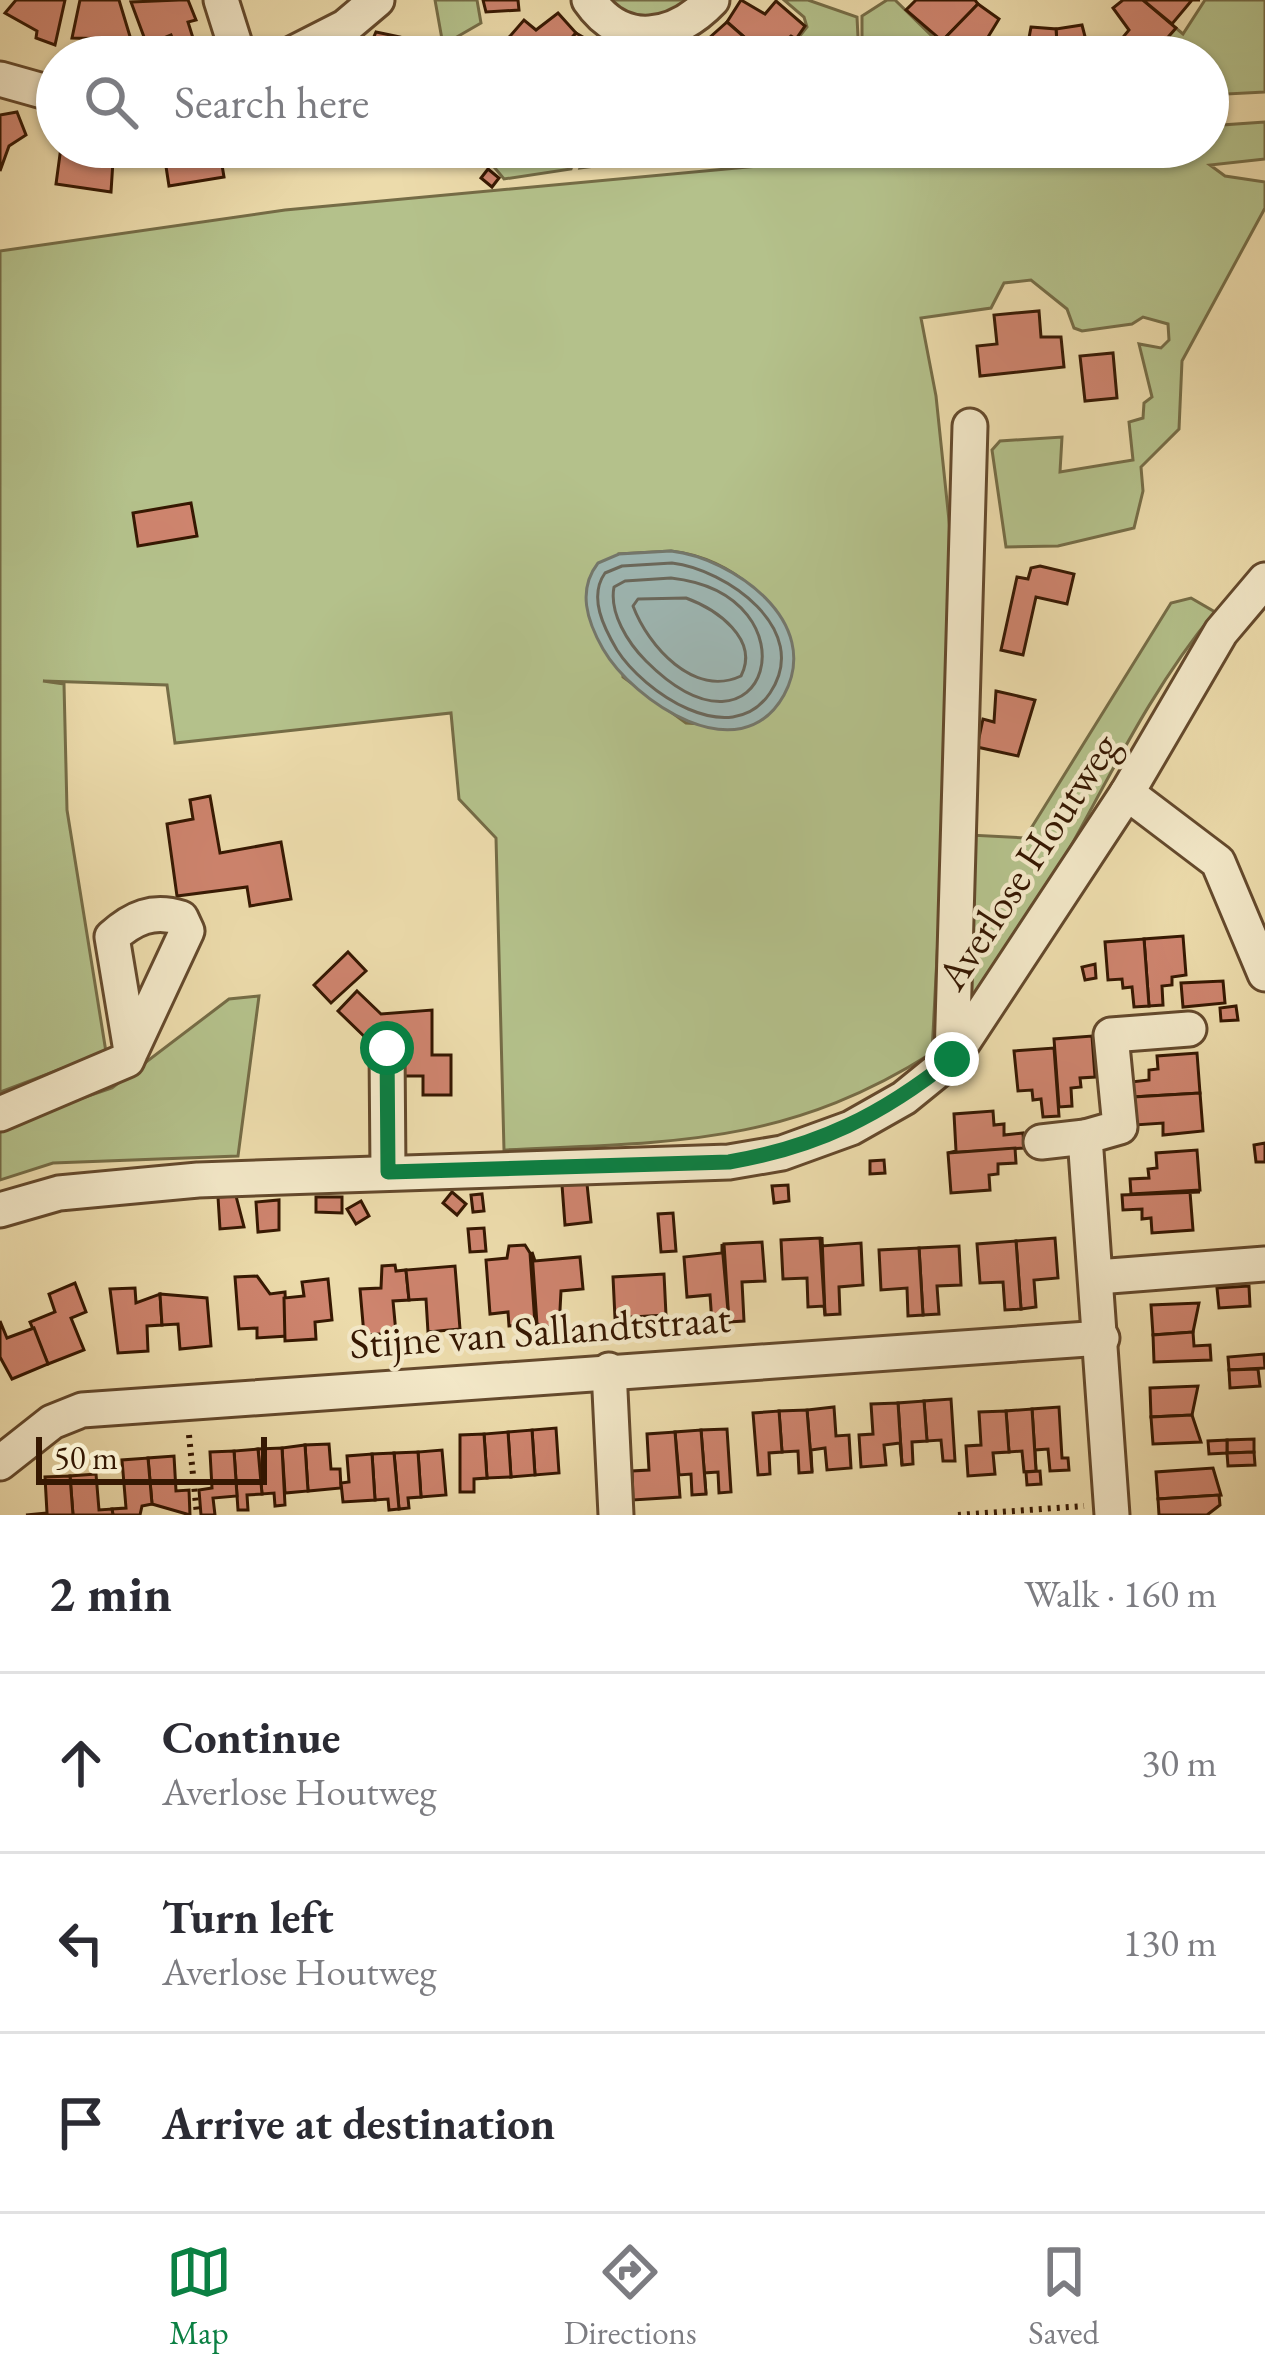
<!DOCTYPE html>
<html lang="en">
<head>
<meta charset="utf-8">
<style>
  body { margin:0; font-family:"EB Garamond",serif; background:#f7f7f7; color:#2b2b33 }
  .scale { position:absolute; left:36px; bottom:30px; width:231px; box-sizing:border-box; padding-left:12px; border:6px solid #361802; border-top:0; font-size:33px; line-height:42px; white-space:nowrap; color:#361802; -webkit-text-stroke:9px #f3e8c8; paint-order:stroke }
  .stop { position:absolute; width:36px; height:36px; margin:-27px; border:9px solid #0b8043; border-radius:50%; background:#fff }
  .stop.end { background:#0b8043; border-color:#fff; box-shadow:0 3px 12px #0008 }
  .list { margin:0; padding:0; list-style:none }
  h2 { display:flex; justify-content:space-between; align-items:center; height:156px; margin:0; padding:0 48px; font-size:51px }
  h2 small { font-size:39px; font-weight:400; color:#7c7c81 }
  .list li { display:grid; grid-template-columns:78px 1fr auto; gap:36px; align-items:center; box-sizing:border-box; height:180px; padding:0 48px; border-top:3px solid #e1e1e2 }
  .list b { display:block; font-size:45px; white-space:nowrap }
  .list p { margin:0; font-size:39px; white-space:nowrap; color:#7c7c81 }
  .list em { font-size:39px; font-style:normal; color:#7c7c81 }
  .icon { flex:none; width:66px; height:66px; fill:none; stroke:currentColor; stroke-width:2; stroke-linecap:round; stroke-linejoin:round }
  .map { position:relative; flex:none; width:1265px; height:1515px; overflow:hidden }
  .search { position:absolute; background:#fff; box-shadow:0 3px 9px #0004; left:36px; right:36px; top:36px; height:132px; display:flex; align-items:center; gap:30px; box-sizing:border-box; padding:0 42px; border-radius:66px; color:#7c7c81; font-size:45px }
  .sheet { height:696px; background:#fff }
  nav { display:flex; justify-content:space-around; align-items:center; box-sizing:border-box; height:168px; border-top:3px solid #e1e1e2; background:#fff; font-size:33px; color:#7c7c81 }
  nav a { display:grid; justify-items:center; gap:6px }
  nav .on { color:#0b8043 }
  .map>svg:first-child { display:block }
  .green { fill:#b4c18b; stroke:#756c46; stroke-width:3; fill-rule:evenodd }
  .water { fill:#9eb8b5; stroke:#74786d; stroke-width:3 }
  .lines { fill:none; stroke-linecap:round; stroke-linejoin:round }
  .shore { stroke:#6a685c; stroke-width:3 }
  .building { fill:#ce846e; stroke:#361802; stroke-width:3 }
  .minor-casing { stroke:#64492c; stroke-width:39 }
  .path { stroke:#361802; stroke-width:6; stroke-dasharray:3 6; stroke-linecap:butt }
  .minor { stroke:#f3e8c8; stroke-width:33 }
  .route { stroke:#0b8043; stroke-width:15 }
  .labels { text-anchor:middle; stroke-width:9; stroke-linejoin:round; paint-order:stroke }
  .street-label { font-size:42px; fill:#361802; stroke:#f3e8c8 }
</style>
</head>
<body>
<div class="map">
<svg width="1265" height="1515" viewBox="0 0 1265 1515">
  <rect width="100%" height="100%" fill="#ecdbab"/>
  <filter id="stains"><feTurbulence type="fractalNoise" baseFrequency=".00167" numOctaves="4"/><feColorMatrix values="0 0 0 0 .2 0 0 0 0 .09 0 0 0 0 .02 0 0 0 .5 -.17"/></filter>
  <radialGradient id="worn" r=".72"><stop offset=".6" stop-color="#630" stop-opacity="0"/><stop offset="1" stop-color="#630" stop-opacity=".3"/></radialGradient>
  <g class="green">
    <path d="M435,0H477L481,23L443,45Z"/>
    <path d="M598,0H694C651,28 642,21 598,0Z"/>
    <path d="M784,0H808L857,17L859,57H783L807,27L804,17Z"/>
    <path d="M887,0H895L940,44L929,57H862V16Z"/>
    <path d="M1205,0H1265V92L1208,95V57H1159L1155,52L1176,28L1183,34Z"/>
    <path d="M1265,122V159L1210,165L1225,176L1265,182V208L1182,361L1179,429L1141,467L1143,491L1134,528L1058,546L1006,547L992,450L1000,441L1062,437L1060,472L1133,460L1129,422L1143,418L1144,403L1152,397L1139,344L1161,348L1169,340L1168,324L1143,317L1132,324L1082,331L1074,328L1067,309L1031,280L1004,283L991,308L921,318L936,396L950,530L949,727L932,1053C785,1146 671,1142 504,1150L496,838L459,799L451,713L175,743L167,685L43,681L64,684L67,810L106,1052L0,1092V251L285,210L962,147H1208V126ZM671,551C733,558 788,605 791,669L733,726L686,723L623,677L619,554Z"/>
    <path d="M483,147H578L571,169L504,179L480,150Z"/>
    <path d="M587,147H658L659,158L580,168Z"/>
    <path d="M1191,598L1215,612C1116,730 1068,885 969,1002L970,835L1025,838L1171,603Z"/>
    <path d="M259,996L238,1156L53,1163L0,1180V1126L112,1088L229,999Z"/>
  </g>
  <path class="water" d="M671,551C732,558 824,621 784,695C740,774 633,701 603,649C587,621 577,590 598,563L619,554Z"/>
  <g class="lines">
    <g class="shore">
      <path d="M672,563C725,569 813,629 770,693C730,752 643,691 617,650C604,628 588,597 605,573L622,566Z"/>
      <path d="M671,578C821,595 767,782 646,661C628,643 609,613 614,587L625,581Z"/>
      <path d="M686,598C716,609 760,639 741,676C694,698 648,646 633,606L638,599Z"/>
    </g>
  </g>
  <g class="building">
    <path d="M16,0H65L55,45L36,38L37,31L5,13Z"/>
    <path d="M80,0H119L132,43L112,46L110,39L72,38Z"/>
    <path d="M179,0H188L196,20L188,22L193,38L174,42L171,35L147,45L131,2Z"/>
    <path d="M483,0H518L519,10L486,12Z"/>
    <path d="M741,0L765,14L776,1L805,26L796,39L791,36L767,57L727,22Z"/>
    <path d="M916,0H975L978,4L942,41L906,10Z"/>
    <path d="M1123,0H1143L1176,28L1155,52L1159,57H1136L1119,42L1129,30L1113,8Z"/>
    <path d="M1143,0H1200H1192L1172,24Z"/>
    <path d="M978,4L999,19L985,42L996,53L958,57L942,41Z"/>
    <path d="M558,13L576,33L555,57H504L498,50L524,20L536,30Z"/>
    <path d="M727,22L767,57H719L708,39Z"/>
    <path d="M1082,25L1089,52L1105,51V57H1058L1056,29Z"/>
    <path d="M1031,27L1056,29L1058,57H1010L1026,54Z"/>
    <path d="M376,32L400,37L402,56L365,57Z"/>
    <path d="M576,33L598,46L589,57H555Z"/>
    <path d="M17,112L26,135L9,146L0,171V115Z"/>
    <path d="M61,147H125L113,161L111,192L56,184Z"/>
    <path d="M163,147H219L224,177L169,186Z"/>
    <path d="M271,147H312L276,161Z"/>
    <path d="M488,169L499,178L492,187L481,178Z"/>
    <path d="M1039,311L1041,337H1061L1064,367L980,376L977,346L997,344L994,315Z"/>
    <path d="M1113,353L1117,398L1085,401L1080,356Z"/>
    <path d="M191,503L197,536L138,546L133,513Z"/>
    <path d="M1040,566L1074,574L1067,604L1036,597L1023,655L1001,650L1017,577L1028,579L1031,568Z"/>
    <path d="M996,691L1035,700L1018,756L977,747L983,719L994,722Z"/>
    <path d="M210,796L220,853L281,842L291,899L250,906L247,887L177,896L167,824L193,819L190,800Z"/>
    <path d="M1183,936L1186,975L1172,977V985L1162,986L1163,1005L1149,1006L1144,939Z"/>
    <path d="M1144,939L1149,1006L1134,1007L1132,987L1123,988L1122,979L1108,980L1105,942Z"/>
    <path d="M348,952L366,971L331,1003L314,985Z"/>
    <path d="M1095,964L1096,978L1085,980L1082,967Z"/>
    <path d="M1223,981L1225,1003L1183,1007L1181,983Z"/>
    <path d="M357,991L381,1014L432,1010V1055H451V1095H423V1076H401V1041L370,1042L338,1011Z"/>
    <path d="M1236,1006L1238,1020L1221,1021L1220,1008Z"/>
    <path d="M1092,1036L1095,1077L1080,1078L1081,1087L1071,1088L1072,1106L1059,1107L1054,1039Z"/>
    <path d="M1054,1048L1059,1116L1043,1117L1041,1099L1033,1100L1032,1090L1018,1091L1014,1051Z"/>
    <path d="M1197,1053L1200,1093L1133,1097L1131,1082L1149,1080V1070L1158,1069L1157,1056Z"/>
    <path d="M1200,1093L1203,1131L1163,1135V1123L1135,1125L1133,1097Z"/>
    <path d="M993,1111L994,1125L1004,1124V1135L1023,1133L1024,1148L948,1153L956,1151L954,1114Z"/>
    <path d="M1265,1143V1162H1256L1254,1145Z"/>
    <path d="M1015,1148L1016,1163L998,1164V1174L989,1175L990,1190L951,1193L948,1153Z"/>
    <path d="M1197,1150L1200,1190L1131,1194L1130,1179L1149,1178L1148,1169L1157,1168L1156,1153Z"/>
    <path d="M884,1160L885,1173L870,1174V1161Z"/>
    <path d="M587,1184L591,1222L565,1225L562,1185Z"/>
    <path d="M788,1185L789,1201L774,1203L772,1186Z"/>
    <path d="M452,1192L466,1204L457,1215L443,1203Z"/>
    <path d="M1190,1192L1193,1230L1152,1233L1151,1218L1142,1219V1209L1123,1210L1122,1195L1200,1192Z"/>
    <path d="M482,1194L484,1211L473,1212L471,1195Z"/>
    <path d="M236,1196L244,1227L220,1229L218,1197Z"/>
    <path d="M316,1197H342V1213L316,1212Z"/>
    <path d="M279,1200V1230L258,1232L256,1202Z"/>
    <path d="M361,1201L369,1216L356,1224L347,1209Z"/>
    <path d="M673,1213L676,1251L661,1252L658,1214Z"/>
    <path d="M484,1228L486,1251L470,1252L468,1229Z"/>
    <path d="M822,1237V1246L861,1243L863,1285L839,1287L840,1314L825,1315Z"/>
    <path d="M820,1238L825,1315L824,1306L808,1307L807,1278L783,1279L781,1240Z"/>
    <path d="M1055,1238L1058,1278L1034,1280L1036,1307L1021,1309L1016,1241Z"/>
    <path d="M1016,1241L1021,1309L1005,1310L1003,1282L980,1283L977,1244Z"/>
    <path d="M762,1242L765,1281L742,1282L744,1321L729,1322L724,1244Z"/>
    <path d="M722,1244L729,1322L712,1323L710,1295L687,1297L684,1257L722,1253Z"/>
    <path d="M525,1245L530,1253L535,1324L509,1326L508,1312L490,1314L486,1260L507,1258L509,1246Z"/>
    <path d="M959,1246L961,1285L937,1286L939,1314L923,1315L919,1248Z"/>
    <path d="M919,1248L923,1315L908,1316L907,1288L881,1290L879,1250Z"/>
    <path d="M532,1252L535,1261L580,1257L583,1289L561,1291L559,1329L537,1324Z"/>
    <path d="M395,1265L396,1271L406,1270L409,1300L393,1301L396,1333L364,1335L360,1289L381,1288L382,1266Z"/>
    <path d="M455,1266L460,1329L428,1332L426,1299L409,1300L406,1270Z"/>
    <path d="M664,1274L666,1315L615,1318L613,1277Z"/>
    <path d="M257,1276L270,1294L285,1292L287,1336L257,1338V1328L239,1329L235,1277Z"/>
    <path d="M328,1279L332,1320L315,1322L316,1339L285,1341L284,1298L304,1296L302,1282Z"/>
    <path d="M75,1283L86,1312L71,1318L84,1350L48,1364L30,1322L55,1312L49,1294Z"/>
    <path d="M1249,1286L1250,1306L1219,1308L1217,1288Z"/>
    <path d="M135,1288L136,1303L160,1294L162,1325L147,1326L148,1351L118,1353L110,1289Z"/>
    <path d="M160,1294L207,1298L211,1346L180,1349L178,1324L162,1325Z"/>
    <path d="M1199,1303L1193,1332L1153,1335L1151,1305Z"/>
    <path d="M0,1321L7,1338L34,1328L48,1364L12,1379L0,1357Z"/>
    <path d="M1193,1332L1194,1346L1210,1345L1211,1360L1154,1362L1153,1335Z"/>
    <path d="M1264,1354L1265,1368L1229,1370L1228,1357Z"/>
    <path d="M1258,1369L1260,1386L1230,1388L1229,1370Z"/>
    <path d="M1198,1386L1192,1415L1151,1417L1150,1388Z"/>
    <path d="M951,1399L955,1461H943L941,1440L927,1441L924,1401Z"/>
    <path d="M924,1401L927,1441L912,1442L913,1464L902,1465L898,1403Z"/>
    <path d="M898,1403L902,1465L900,1443L884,1445L886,1465L861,1467L859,1435L873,1434L871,1404Z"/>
    <path d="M834,1407L836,1436L849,1435L851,1468L827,1470L825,1448L811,1450L812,1472L807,1410Z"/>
    <path d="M1059,1407L1062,1458H1068L1069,1470L1050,1471L1048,1449L1035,1450L1036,1471L1032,1409Z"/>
    <path d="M1032,1409L1036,1471L1024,1472L1022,1451L1009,1452L1006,1411Z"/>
    <path d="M807,1410L812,1472L799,1473L798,1451L782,1452L779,1411Z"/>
    <path d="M779,1411L782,1452L769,1453L770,1474L758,1475L753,1413Z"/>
    <path d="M1006,1411L1009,1452L993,1453L995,1474L968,1476L966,1446L981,1445L979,1412Z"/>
    <path d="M1192,1415L1201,1442L1153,1444L1151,1417Z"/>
    <path d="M556,1428L559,1473L535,1475L532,1430Z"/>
    <path d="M727,1429L731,1492L719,1493L718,1472L704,1473L706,1494L701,1430Z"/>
    <path d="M532,1430L535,1475L511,1477L508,1432Z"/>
    <path d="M701,1430L706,1494L692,1495L691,1474L679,1475L675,1432Z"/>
    <path d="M508,1432L511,1477L487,1478L484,1434Z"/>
    <path d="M675,1432L680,1497L633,1500L632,1471L649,1470L647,1434Z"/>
    <path d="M484,1434L487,1478L474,1479V1492H460V1435Z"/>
    <path d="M1254,1439V1452L1227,1453V1440Z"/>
    <path d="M1227,1440V1453L1209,1454L1208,1441Z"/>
    <path d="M329,1444L331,1469H340L341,1488L308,1491L305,1445Z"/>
    <path d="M305,1445L308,1491L285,1493L282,1448Z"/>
    <path d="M282,1448L285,1505L275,1506L274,1493L262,1494L258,1449Z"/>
    <path d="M258,1449L262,1494L247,1495L248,1510H238L234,1451Z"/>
    <path d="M442,1450L446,1495L421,1497L418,1452Z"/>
    <path d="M234,1451L237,1496L213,1498L215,1515H201L199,1490L212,1488L210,1452Z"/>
    <path d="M418,1452L421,1497L408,1498L409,1508L399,1509L394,1453Z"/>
    <path d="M394,1453L399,1509L389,1510L388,1499L375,1500L372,1454Z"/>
    <path d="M1227,1453L1254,1452L1255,1465L1228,1466Z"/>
    <path d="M372,1454L375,1500L343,1502L341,1483L349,1482L347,1456Z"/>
    <path d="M174,1456L176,1491L189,1490L190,1515L152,1504L148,1458Z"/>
    <path d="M148,1458L152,1504L142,1506L140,1515H113L112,1509L126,1508L122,1460Z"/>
    <path d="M1213,1468L1221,1495L1158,1499L1156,1472Z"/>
    <path d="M1040,1471L1041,1484L1027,1485L1026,1472Z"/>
    <path d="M96,1474L99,1510L112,1509L113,1515H73L70,1476Z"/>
    <path d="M70,1476L73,1515H26L47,1513L45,1477Z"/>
    <path d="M1219,1495L1220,1505L1207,1515H1159L1158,1499Z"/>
  </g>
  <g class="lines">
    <defs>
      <g id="minor">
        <path d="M221,0L239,57"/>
        <path d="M589,0C623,50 676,38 712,0"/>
        <path d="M286,57L345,27L377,0"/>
        <path d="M0,79L57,95"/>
        <path d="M1127,793L1218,862L1265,974"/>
        <path d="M387,1048L388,1172"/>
        <path d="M952,1059L970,426"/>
        <path d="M0,1114L127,1060L131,1051L187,931L181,918C153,909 133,918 112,937L131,1051"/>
        <path d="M1041,1142L1085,1137"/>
        <path d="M0,1210L59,1193L198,1180L729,1162L782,1153L851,1128L904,1098L952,1059L1127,793L1221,632L1265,580"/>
        <path d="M1097,1277L1265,1264"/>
        <path d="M609,1370L616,1515"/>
        <path d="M0,1463L52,1422L82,1410L1102,1338"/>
        <path d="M1112,1515L1085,1137L1120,1127L1111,1035L1189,1029"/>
      </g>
    </defs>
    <use href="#minor" class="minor-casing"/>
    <g class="path">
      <path d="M189,1435L197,1515"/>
      <path d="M958,1515L1084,1506"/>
    </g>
    <use href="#minor" class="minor"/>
  </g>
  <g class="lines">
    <path class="route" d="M387,1048L388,1172L729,1162C817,1147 882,1115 952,1059"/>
  </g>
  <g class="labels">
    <g class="street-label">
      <text transform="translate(1027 861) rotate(-57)" y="15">Averlose Houtweg</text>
      <text transform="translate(540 1330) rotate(-4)" y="15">Stijne van Sallandtstraat</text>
    </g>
  </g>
  <rect width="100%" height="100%" filter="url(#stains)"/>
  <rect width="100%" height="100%" fill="url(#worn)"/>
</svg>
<div class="scale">50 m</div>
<div class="stop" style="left:387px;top:1048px"></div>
<div class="stop end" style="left:952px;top:1059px"></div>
<div class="search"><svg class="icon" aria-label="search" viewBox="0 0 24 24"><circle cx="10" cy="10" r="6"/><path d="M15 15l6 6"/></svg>Search here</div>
</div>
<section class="sheet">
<h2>2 min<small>Walk · 160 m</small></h2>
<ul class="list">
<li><svg class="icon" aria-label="ahead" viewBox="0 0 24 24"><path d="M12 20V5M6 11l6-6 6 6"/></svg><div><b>Continue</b><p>Averlose Houtweg</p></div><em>30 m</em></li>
<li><svg class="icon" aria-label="left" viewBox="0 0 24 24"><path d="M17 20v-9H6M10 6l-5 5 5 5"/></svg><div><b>Turn left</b><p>Averlose Houtweg</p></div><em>130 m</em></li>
<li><svg class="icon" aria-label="arrive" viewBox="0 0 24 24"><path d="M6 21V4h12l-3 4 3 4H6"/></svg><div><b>Arrive at destination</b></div></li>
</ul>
</section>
<nav>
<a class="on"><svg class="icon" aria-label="map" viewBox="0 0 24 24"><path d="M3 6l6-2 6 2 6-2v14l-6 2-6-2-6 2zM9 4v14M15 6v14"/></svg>Map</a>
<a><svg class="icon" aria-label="directions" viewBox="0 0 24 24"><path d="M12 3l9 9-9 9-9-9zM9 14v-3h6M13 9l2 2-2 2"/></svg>Directions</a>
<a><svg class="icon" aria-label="saved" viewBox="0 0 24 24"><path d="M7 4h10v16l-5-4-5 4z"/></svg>Saved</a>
</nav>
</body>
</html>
